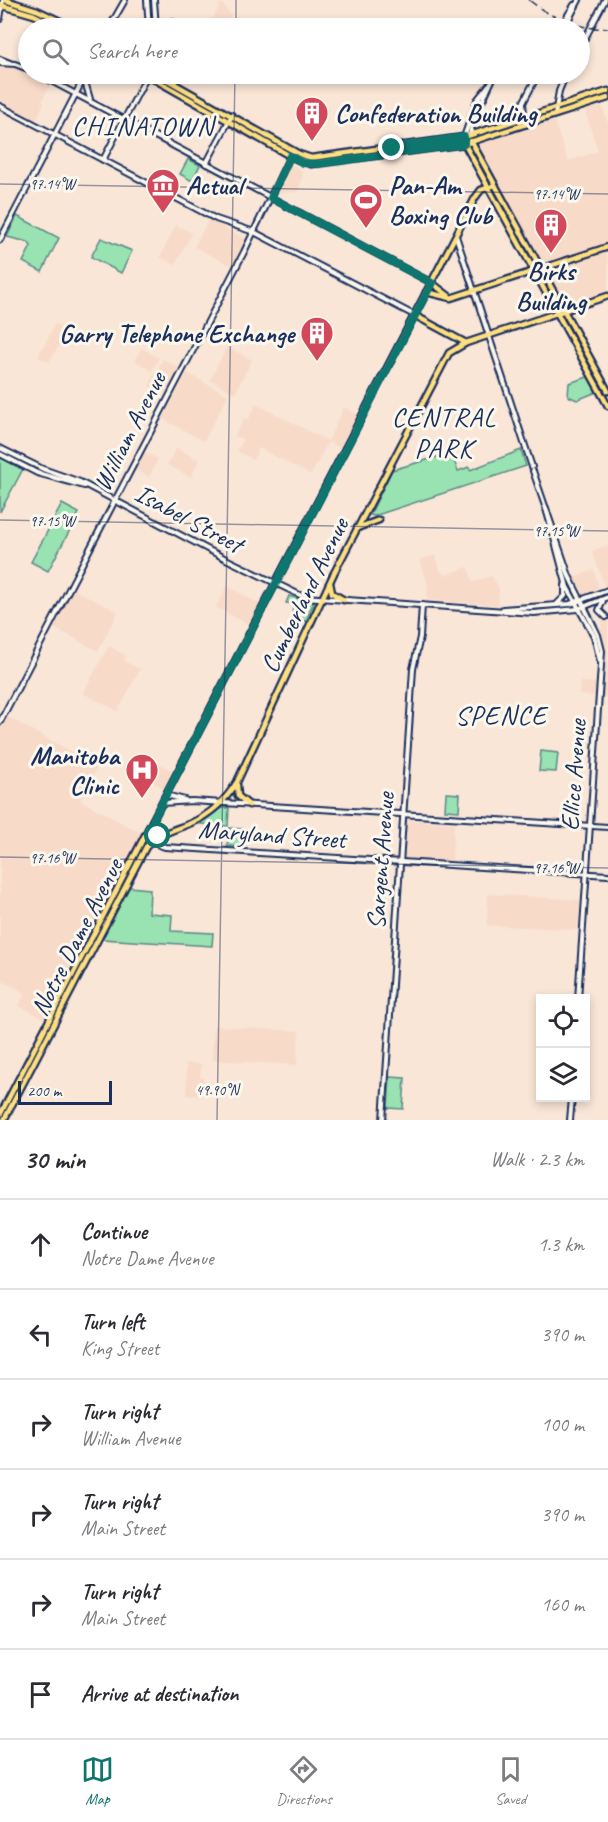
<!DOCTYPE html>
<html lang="en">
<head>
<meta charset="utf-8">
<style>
  body { margin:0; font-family:Caveat,sans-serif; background:#f2f2f3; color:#2b2b33 }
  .controls { position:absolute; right:18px; bottom:18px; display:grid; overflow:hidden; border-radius:0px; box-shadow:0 3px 9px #0003 }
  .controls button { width:54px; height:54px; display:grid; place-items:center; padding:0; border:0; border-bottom:2px solid #e1e1e2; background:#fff; color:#2b2b33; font:30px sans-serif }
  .scale { position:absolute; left:18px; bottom:15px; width:94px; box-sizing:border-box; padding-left:6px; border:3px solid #1b2f5e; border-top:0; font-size:16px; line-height:21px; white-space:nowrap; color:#1b2f5e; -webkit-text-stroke:4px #fbf7ec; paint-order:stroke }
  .stop { position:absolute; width:18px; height:18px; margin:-14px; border:4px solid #0f766e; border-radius:50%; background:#fff }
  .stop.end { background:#0f766e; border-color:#fff; box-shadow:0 2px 6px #0008 }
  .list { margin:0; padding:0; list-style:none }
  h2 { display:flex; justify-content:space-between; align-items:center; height:78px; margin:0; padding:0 24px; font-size:26px }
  h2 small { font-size:20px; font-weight:400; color:#7c7c81 }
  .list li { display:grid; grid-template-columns:39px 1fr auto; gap:18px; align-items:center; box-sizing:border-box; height:90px; padding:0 24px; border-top:2px solid #e1e1e2 }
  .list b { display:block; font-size:22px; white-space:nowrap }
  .list p { margin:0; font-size:20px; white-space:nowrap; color:#7c7c81 }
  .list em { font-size:20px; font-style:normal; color:#7c7c81 }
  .icon { flex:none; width:33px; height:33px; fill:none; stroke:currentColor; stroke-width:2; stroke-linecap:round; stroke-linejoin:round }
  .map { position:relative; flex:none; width:608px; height:1120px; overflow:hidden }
  .search { position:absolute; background:#fff; box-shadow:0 3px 9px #0003; left:18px; right:18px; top:18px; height:66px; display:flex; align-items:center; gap:15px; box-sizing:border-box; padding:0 21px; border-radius:33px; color:#7c7c81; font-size:22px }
  .sheet { height:618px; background:#fff }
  nav { display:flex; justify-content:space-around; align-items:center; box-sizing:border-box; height:84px; border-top:2px solid #e1e1e2; background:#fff; font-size:16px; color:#7c7c81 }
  nav a { display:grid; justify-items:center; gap:3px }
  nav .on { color:#0f766e }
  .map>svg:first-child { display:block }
  .built { fill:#f8dac8 }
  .green { fill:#99e2b1; stroke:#5a8888; stroke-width:1.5 }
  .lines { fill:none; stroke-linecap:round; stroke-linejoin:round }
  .secondary-casing { stroke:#1b2f5e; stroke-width:8 }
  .primary-casing { stroke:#1b2f5e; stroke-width:9 }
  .secondary { stroke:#fbf7ec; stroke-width:4 }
  .primary { stroke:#fedf80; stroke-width:4.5 }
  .rail { stroke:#1b2f5e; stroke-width:1.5; stroke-dasharray:9 4.5; stroke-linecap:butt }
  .route { stroke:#0f766e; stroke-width:8 }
  .ticks { fill:none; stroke:#1b2f5e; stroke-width:1.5; stroke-opacity:0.45 }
  .labels { text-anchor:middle; stroke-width:6; stroke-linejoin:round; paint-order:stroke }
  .poi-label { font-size:26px; font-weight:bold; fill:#1b2f5e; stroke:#fbf7ec; text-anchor:start }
  .street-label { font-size:26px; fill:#1b2f5e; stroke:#fbf7ec }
  .neighbourhood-label { font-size:27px; letter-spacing:1.5px; fill:#1b2f5e; stroke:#fbf7ec }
  .ticks-label { font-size:15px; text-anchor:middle; fill:#1b2f5e; stroke:#fbf7ec; stroke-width:6; stroke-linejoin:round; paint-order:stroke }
</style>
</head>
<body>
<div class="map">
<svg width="608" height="1120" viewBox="0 0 608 1120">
  <rect width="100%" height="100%" fill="#f9e6d7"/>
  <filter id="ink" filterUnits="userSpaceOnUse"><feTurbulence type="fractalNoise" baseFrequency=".0167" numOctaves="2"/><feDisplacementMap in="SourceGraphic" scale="12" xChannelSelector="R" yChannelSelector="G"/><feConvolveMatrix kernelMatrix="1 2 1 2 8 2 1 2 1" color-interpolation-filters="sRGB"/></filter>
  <g filter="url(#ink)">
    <g class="built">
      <path d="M221,3L231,15L225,27L212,20Z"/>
      <path d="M28,55V74H56L42,101L44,103L36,120L0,103V66L21,70Z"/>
      <path d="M602,106L608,123V242L603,244L608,261V293L565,308L476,145L554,121L568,161L598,151L585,111Z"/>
      <path d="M290,163L301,170L303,174L298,192L278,193Z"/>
      <path d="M209,219L246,239L232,266L194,247Z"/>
      <path d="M176,225L192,233L175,265L160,257Z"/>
      <path d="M55,324L68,331L49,362L38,357Z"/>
      <path d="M227,347L252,360L235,393L210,380Z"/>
      <path d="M141,348L159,358L152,371L135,361Z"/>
      <path d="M163,359L179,367L165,394L149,386Z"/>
      <path d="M187,373L228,395L204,441L163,419Z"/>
      <path d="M256,404L328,441L344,407L358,415L341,448L328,442L311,475L259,448L253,460L237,451L243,440L235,436L244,418L248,420Z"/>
      <path d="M176,448L199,460L191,477L167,465Z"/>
      <path d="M141,451L158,459L149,477L132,468Z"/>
      <path d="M608,545V586L605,587L592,551Z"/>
      <path d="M435,555L441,572L446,575L468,567L473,582L491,576L499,588L498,605L427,600L428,585L420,560Z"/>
      <path d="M594,570L599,589L580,596L573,578Z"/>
      <path d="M227,586L260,604L250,625L216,607Z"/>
      <path d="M73,589L118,612L98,651L53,627Z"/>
      <path d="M602,620H608V697L579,695L580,682L604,683L606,653L601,633Z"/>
      <path d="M109,646L126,656L124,661L140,669L118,711L83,693Z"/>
      <path d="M0,713L98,766L80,800L141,833L45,1019L19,1006L25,993L4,982L0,985Z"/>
      <path d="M158,763L173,771L164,788L149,781Z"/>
      <path d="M407,820L454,823L452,861L405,858Z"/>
      <path d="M488,894L580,900L578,930L487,925Z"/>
      <path d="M214,1026L299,1031L297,1065L212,1060Z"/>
      <path d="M186,1063L201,1064L200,1078H204L203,1096L187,1095Z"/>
    </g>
    <g class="green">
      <path d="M188,159L200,165L192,181L180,174Z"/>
      <path d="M17,216L59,238L42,272L23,262L31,246L28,242L7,237Z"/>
      <path d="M101,238L132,251L121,273L91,257Z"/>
      <path d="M591,376L599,391L577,400L568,396L569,383Z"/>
      <path d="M521,450L526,466L374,516L370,515L392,470L451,453L458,471L469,467L470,470Z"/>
      <path d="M0,457L23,469L0,512Z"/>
      <path d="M62,504L79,513L48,571L31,562Z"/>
      <path d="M289,596L314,602L306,621L292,620L293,604L286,603Z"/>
      <path d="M541,751L558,753L556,772L539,771Z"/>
      <path d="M446,793L460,794L459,811L445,810Z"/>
      <path d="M222,808H229L228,826L200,824Z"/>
      <path d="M229,828L243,829L242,847L227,846Z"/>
      <path d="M129,887L150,889L149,913L172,915L171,931L213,933L212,946L102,939Z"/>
      <path d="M390,1077L405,1078L403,1109L388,1108Z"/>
    </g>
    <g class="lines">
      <defs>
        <g id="secondary">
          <path d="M147,0L149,28"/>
          <path d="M154,0L156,28"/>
          <path d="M0,19L3,0"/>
          <path d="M109,28L125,0"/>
          <path d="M157,28L163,22H172"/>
          <path d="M560,28L574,5"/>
          <path d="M564,28L579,0"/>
          <path d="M580,48L605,0"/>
          <path d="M0,59L10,63"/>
          <path d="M0,63L15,64L28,69"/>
          <path d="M38,74L432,283"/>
          <path d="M168,74L175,83"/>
          <path d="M84,78L90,99"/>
          <path d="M0,106L216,219L254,232L414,315"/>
          <path d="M555,115L559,91L566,74"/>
          <path d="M525,125L523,103L538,74"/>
          <path d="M470,135L473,121L495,74"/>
          <path d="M464,137L477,100L489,85"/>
          <path d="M103,160L148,74"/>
          <path d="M206,164L232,115"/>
          <path d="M456,236L532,467"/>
          <path d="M0,240L86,74"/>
          <path d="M0,448L43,469L80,482L228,560L304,597L534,613L578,609L608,597"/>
          <path d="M0,454L37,473L84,486"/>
          <path d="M533,471L569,576L598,635L602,651L578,999"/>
          <path d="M546,508L567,587L594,636L600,661"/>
          <path d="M603,601L599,610L606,617"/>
          <path d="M557,604L565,596V585"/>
          <path d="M503,609L570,604L608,590"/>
          <path d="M0,722L244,252L290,156"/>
          <path d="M166,795L185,800"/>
          <path d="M162,803L192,801L608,827"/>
          <path d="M154,839L159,845L165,847L608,875"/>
          <path d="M383,1120L413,669L420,637L422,605"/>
          <path d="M570,1120L572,1098"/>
        </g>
        <g id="primary">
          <path d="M5,0L37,10L75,28"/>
          <path d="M0,5L34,15L61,28"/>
          <path d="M145,74L290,156L311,164L464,144L608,98"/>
          <path d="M157,74L299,154L311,158L464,137L608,91"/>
          <path d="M471,141L608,391"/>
          <path d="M464,143L608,406"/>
          <path d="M432,283L449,296"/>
          <path d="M426,292L451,298L608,247"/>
          <path d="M414,315L466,343"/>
          <path d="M357,528L379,520"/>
          <path d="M330,583L332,593L344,600"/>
          <path d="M237,785L238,796L249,805"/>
          <path d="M153,820L154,839"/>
          <path d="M0,1115L475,198L481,190L495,185"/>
          <path d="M4,1120L146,847C158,833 175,830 191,823C211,814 226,800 237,782L334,573L449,353L466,343L608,296"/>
        </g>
      </defs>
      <use href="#secondary" class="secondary-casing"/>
      <use href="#primary" class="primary-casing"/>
      <use href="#secondary" class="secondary"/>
      <use href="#primary" class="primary"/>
      <path class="rail" d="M529,0C551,18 579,30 608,28"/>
    </g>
  </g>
  <g class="lines" filter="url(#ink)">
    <path class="route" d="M158,836L154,839V818L432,283L271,198L290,156L303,163L318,164L464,144V137L392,148"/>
  </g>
  <path class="ticks" d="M236,28V0M0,184L608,194M0,520L608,531M0,857L608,868M217,1120L235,74"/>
  <defs>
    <symbol id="building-pin" viewBox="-11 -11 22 30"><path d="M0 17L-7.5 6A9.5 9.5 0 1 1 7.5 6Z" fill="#d1495b" stroke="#fbf7ec"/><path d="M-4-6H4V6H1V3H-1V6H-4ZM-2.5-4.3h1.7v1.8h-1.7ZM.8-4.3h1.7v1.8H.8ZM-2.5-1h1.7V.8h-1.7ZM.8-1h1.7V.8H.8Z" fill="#fff"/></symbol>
    <symbol id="museum-pin" viewBox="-11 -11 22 30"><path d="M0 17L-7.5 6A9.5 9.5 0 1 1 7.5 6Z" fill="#d1495b" stroke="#fbf7ec"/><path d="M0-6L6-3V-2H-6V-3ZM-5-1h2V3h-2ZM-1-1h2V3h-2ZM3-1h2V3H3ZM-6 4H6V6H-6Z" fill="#fff"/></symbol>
    <symbol id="stadium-pin" viewBox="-11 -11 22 30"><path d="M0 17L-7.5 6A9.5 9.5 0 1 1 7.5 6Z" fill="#d1495b" stroke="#fbf7ec"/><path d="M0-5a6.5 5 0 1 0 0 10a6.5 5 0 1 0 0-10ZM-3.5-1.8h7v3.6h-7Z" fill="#fff"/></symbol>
    <symbol id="hospital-pin" viewBox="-11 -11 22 30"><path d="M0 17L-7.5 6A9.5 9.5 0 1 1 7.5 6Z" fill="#d1495b" stroke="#fbf7ec"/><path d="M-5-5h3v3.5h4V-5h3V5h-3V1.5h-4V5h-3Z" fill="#fff"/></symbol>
  </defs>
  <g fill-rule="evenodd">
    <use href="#building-pin" x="293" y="94" width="38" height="52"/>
    <use href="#museum-pin" x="144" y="166" width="38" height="52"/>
    <use href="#stadium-pin" x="347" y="181" width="38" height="52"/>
    <use href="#building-pin" x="532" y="206" width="38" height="52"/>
    <use href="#building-pin" x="298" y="314" width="38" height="52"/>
    <use href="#hospital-pin" x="123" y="751" width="38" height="52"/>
  </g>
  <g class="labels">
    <g class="poi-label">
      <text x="335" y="122">Confederation Building</text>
      <text x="186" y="194">Actual</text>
      <text x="389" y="194">Pan-Am<tspan x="389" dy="30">Boxing Club</tspan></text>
      <text x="551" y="280" text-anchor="middle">Birks<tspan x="551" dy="30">Building</tspan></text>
      <text x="294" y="342" text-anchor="end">Garry Telephone Exchange</text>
      <text x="119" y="764" text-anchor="end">Manitoba<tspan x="119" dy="30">Clinic</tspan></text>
    </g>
    <g class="street-label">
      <text transform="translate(129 431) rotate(-63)" y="9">William Avenue</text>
      <text transform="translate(189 518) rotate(28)" y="9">Isabel Street</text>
      <text transform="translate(304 595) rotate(-64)" y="9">Cumberland Avenue</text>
      <text transform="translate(573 775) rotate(-86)" y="9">Ellice Avenue</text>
      <text transform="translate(272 834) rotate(4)" y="9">Maryland Street</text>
      <text transform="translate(380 861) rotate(-86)" y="9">Sargent Avenue</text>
      <text transform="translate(76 937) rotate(-63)" y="9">Notre Dame Avenue</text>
    </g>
    <g class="neighbourhood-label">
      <text x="143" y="135">CHINATOWN</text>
      <text x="444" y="426">CENTRAL<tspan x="444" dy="31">PARK</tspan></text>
      <text x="501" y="724">SPENCE</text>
    </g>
  </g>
  <g class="ticks-label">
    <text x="52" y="189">97.14°W</text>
    <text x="556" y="199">97.14°W</text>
    <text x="52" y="526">97.15°W</text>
    <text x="556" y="536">97.15°W</text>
    <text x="52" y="863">97.16°W</text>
    <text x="556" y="873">97.16°W</text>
    <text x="217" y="1095">49.90°N</text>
  </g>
</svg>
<div class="controls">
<button><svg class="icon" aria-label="locate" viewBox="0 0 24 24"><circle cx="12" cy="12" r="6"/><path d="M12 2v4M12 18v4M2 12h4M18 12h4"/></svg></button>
<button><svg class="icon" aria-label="layers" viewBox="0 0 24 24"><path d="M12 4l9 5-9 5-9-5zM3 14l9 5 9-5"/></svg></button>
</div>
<div class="scale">200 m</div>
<div class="stop" style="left:158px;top:836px"></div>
<div class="stop end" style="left:392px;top:148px"></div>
<div class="search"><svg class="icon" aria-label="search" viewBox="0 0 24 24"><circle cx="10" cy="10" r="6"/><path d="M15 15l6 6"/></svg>Search here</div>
</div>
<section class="sheet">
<h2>30 min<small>Walk · 2.3 km</small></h2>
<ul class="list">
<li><svg class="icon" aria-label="ahead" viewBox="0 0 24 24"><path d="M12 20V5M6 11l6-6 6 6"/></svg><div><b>Continue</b><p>Notre Dame Avenue</p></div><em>1.3 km</em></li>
<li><svg class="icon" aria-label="left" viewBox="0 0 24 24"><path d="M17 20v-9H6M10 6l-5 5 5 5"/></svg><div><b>Turn left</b><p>King Street</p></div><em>390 m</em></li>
<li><svg class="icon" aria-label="right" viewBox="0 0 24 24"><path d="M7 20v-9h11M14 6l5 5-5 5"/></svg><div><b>Turn right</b><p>William Avenue</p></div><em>100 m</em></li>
<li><svg class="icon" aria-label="right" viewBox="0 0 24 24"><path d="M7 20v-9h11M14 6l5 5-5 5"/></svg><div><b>Turn right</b><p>Main Street</p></div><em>390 m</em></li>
<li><svg class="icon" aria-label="right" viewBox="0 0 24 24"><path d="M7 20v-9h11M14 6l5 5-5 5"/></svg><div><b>Turn right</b><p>Main Street</p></div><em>160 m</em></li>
<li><svg class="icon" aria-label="arrive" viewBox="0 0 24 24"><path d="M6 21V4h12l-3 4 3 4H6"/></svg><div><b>Arrive at destination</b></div></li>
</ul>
</section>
<nav>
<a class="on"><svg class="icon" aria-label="map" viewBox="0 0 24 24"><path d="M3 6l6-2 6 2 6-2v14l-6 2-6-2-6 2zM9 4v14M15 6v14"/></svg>Map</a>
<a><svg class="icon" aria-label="directions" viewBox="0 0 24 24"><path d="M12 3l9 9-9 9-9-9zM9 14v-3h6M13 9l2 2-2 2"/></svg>Directions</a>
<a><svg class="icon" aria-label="saved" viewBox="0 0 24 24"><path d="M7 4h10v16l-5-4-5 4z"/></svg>Saved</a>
</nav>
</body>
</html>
